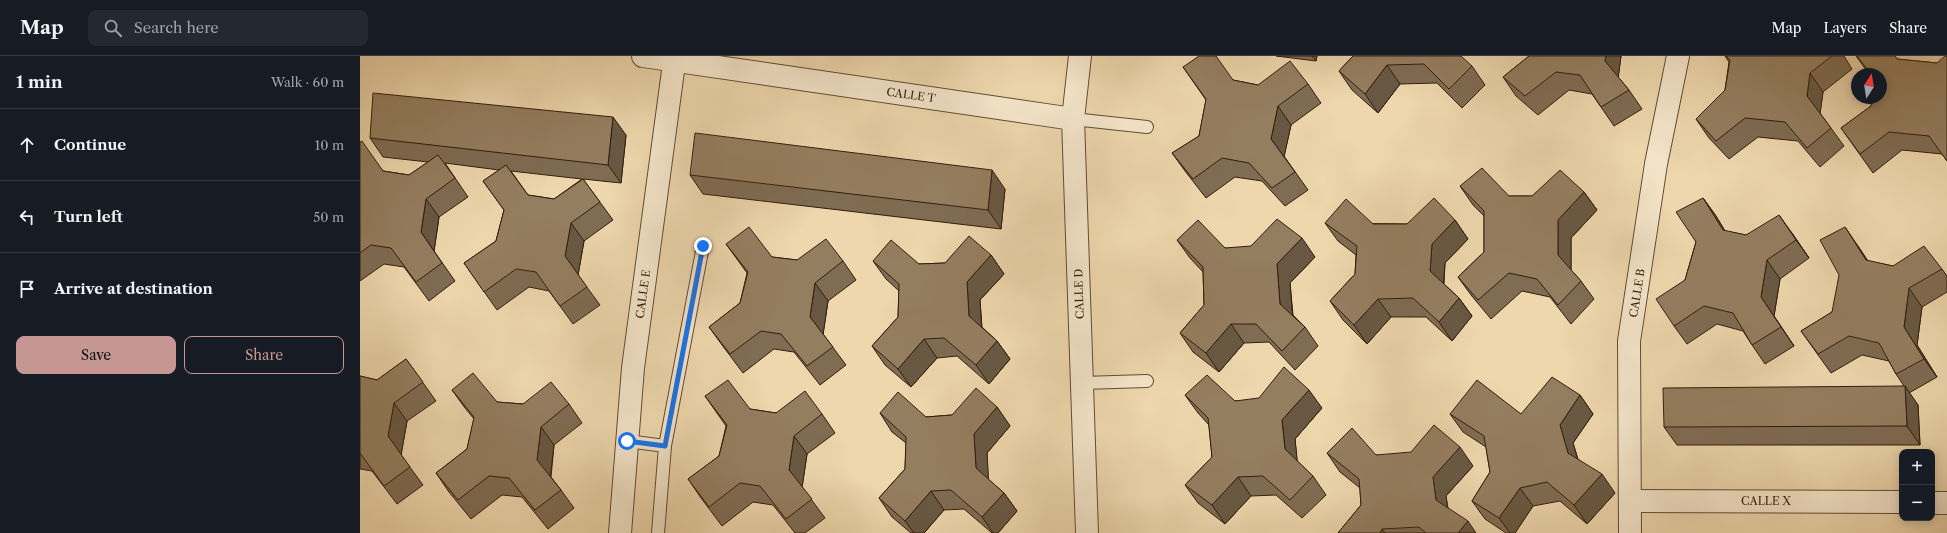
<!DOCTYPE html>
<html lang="en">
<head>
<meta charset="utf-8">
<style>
  body { margin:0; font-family:"Libre Caslon Text",serif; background:#242831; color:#f1f3f6 }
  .controls { position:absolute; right:12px; bottom:12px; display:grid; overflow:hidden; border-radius:8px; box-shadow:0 2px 10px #0003 }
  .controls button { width:36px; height:36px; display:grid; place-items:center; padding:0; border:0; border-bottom:1px solid #363941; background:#171b24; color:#f1f3f6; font:20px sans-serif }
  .compass { position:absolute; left:1491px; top:12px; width:36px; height:36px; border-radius:50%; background:#171b24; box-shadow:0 2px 10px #0003; rotate:12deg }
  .stop { position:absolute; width:12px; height:12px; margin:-9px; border:3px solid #1a73e8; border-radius:50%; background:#fff }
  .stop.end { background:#1a73e8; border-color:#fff; box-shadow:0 1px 4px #0008 }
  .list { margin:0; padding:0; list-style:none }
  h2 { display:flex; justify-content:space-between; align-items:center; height:52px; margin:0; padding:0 16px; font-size:17px }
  h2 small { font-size:13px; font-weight:400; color:#9ea1a6 }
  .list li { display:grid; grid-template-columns:26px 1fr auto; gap:12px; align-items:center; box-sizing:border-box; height:72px; padding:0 16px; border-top:1px solid #363941 }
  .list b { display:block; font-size:15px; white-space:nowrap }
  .list em { font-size:13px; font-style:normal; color:#9ea1a6 }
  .actions { display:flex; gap:8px; padding:12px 16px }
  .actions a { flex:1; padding:9px 0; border:1px solid #c59692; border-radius:8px; text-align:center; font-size:14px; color:#c59692 }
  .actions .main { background:#c59692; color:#111 }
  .icon { flex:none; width:22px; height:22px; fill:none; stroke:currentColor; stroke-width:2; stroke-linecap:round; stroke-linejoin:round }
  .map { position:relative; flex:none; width:1587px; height:477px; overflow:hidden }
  header { display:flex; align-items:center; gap:24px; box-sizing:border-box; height:56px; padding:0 20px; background:#171b24; border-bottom:1px solid #363941 }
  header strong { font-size:19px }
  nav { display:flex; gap:22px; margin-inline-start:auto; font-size:14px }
  .search { width:280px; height:36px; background:#242831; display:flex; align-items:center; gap:10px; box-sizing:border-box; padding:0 14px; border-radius:8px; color:#9ea1a6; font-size:15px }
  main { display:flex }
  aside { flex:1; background:#171b24 }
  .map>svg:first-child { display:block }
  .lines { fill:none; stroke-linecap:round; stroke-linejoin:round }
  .service-casing { stroke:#614c34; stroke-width:14 }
  .minor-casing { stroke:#614c34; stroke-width:24 }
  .service { stroke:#f4e5ca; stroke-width:12 }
  .minor { stroke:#f4e5ca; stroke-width:22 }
  .wall { fill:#7f6c53; stroke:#321e0c; fill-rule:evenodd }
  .shaded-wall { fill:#685843; stroke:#321e0c }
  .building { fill:#947e60; stroke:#321e0c }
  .route { stroke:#1a73e8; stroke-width:5 }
  .labels { text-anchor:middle; stroke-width:3; stroke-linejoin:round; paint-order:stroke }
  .street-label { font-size:11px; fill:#321e0c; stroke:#f4e5ca }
</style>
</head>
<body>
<header>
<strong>Map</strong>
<div class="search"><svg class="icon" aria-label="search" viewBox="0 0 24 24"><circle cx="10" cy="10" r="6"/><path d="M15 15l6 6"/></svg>Search here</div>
<nav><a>Map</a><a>Layers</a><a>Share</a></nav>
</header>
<main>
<aside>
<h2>1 min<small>Walk · 60 m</small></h2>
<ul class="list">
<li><svg class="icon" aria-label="ahead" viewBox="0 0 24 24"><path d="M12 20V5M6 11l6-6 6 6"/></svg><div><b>Continue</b></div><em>10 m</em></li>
<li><svg class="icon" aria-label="left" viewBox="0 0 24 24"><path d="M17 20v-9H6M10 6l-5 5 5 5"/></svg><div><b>Turn left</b></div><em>50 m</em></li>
<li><svg class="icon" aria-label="arrive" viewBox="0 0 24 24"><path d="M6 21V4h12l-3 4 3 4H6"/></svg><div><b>Arrive at destination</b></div></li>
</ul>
<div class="actions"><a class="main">Save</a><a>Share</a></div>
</aside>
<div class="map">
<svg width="1587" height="477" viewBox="0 0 1587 477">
  <rect width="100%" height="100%" fill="#eed7ad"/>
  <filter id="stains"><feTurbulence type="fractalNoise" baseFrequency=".005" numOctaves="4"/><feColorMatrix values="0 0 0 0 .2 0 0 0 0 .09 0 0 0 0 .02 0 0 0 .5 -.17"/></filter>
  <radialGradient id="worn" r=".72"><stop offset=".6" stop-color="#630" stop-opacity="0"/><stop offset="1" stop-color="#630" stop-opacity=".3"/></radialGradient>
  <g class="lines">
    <defs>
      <g id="service">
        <path d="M713,63L787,71"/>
        <path d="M722,327L787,325"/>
        <path d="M267,385L305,390L298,477"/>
        <path d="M305,390L343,190"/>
      </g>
      <g id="minor">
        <path d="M283,0L713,63"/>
        <path d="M720,0L713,63L727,477"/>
        <path d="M1270,445L1542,446"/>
        <path d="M1572,447H1587"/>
        <path d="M260,477L273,312L315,0"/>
        <path d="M1270,477L1269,285L1296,108L1318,0"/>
      </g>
    </defs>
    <use href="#service" class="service-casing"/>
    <use href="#minor" class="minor-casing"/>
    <use href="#service" class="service"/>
    <use href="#minor" class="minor"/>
  </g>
  <g class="wall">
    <path d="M916,0H957L956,5Z"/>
    <path d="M993,0L1112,10L1125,29L1102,52L1077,27L1040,28L1018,57L992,34L979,15Z"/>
    <path d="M1169,0H1261L1258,21L1269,34L1282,53L1254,70L1232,38L1209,34L1178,59L1156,40L1143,21Z"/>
    <path d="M1365,0H1484L1492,13L1463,36L1460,57L1484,90L1460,111L1438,85L1398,81L1369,103L1349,82L1336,63L1365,34L1369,6Z"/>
    <path d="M1496,0H1535L1537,3L1577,7L1587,0V105L1582,98L1542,94L1513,117L1481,72L1511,50L1521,18H1509Z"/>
    <path d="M823,11L873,24L898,29L948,28L961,47L931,69L924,100L948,134L925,150L902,125L875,121L846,142L825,115L812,97L839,80L846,44Z"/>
    <path d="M266,79L261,127L223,123L253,164L224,185L218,219L240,249L213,268L189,235L169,231L137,254L104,207L136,185L144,154L123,125L139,114L85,107L108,141L79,161L74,195L95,225L69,245L44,211L24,208L0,225V86L23,115L49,119L68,106L23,101L10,82ZM151,115L222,123L194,143L168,139Z"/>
    <path d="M330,119L645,133L641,173L343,138Z"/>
    <path d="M1100,130L1149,140H1172L1224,136L1237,154L1211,182V214L1221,225L1234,243L1211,268L1190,241L1162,235L1131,263L1111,239L1098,221L1124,196V160L1113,149Z"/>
    <path d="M1343,142L1356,160L1365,175L1386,179L1432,177L1449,202L1420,223L1414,260L1434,290L1405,308L1392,289L1383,275L1357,268L1327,288L1314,270L1325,224L1336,186Z"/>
    <path d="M1095,164L1108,183L1085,207L1084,228L1099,242L1112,260L1092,285L1066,261H1031L1007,288L983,264L970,245L995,218L996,199L978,185L965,167L1047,168Z"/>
    <path d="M817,184L865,192L955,201L930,227L933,259L945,271L958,290L935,314L909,286L884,287L859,316L833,296L820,277L844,249L843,216L830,202Z"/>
    <path d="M366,188L412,201L437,204L483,205L496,224L468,245L463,278L486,309L460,329L434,296L414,293L383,317L362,289L349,271L380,247L387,217Z"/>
    <path d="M1498,190L1508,205L1533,210L1582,213L1587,220V236L1562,251L1557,289L1577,321L1549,337L1558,349L1560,389H1317L1304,371L1544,330L1536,318L1529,305L1502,299L1471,317L1441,275L1472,256Z"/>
    <path d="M631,199L644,218L620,244L622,271L637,285L650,303L629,328L597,300L577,302L551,331L525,309L512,290L538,261L539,235L526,223L513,205L559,208L585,207Z"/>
    <path d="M46,303L76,345L47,365L41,399L63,429L37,448L12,415L0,413V320L17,324Z"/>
    <path d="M92,334L137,346L163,348H209L222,367L194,389L191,421L201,434L214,452L188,473L162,441L142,439L111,463L89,436L76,417L107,393L114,363L105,352Z"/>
    <path d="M825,339L875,345L962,352L935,383L937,405L953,420L966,439L942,462L916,439L891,440L865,468L838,447L825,429L852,401L849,369L838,357Z"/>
    <path d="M1220,339L1233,358L1213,387L1218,403L1255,437L1227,468L1200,445L1173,450L1155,477H1146L1125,463L1112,445L1130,416L1126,391L1103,376L1090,358H1161Z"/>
    <path d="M345,340L390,353L416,357L462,358L475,377L447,398L442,431L465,462L445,477H435L413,449L393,446L362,470L341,442L328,423L359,400L366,370Z"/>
    <path d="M637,351L650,370L627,397L628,423L644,437L657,455L638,477H632L604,453L584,454L564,477H551L532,461L519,442L545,413L546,387L532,376L520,357L566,361L592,359Z"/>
    <path d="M967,397L1016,399L1113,410L1086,440L1088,452L1116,477H978L1001,449L1000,432L980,416Z"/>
  </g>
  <g class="shaded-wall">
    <path d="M952,0H957L956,5Z"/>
    <path d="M1246,0H1261L1258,24L1245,5Z"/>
    <path d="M1027,9L1040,28L1018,57L1005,38Z"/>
    <path d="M1450,17L1463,36L1460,58L1447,40Z"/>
    <path d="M918,50L931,69L924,101L911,83Z"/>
    <path d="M253,61L266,79L261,127L248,109Z"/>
    <path d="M632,114L645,133L641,173L628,154Z"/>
    <path d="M1224,136L1237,154L1211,182V218L1198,199V164Z"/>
    <path d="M1343,142L1356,160L1376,193L1363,174Z"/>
    <path d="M66,143L79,161L74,195L61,176Z"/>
    <path d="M1419,159L1432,177L1449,202L1436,184Z"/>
    <path d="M1095,164L1108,183L1085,207L1083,234L1070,215L1072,188Z"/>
    <path d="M211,167L224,185L218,219L205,200Z"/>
    <path d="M1485,171L1498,190L1519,223L1506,204Z"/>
    <path d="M942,182L955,201L930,227L933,266L920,248L917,208Z"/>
    <path d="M631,199L644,218L620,244L622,279L609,260L607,226Z"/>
    <path d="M1407,204L1420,223L1414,260L1434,290L1401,241Z"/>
    <path d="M455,227L468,245L463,279L450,261Z"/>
    <path d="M1549,232L1562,251L1557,289L1577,321L1564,303L1544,271Z"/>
    <path d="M1099,242L1112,260L1092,285L1079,266Z"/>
    <path d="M1018,243L1031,261L1007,288L994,269Z"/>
    <path d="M871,268L884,287L859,316L846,297Z"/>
    <path d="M564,283L577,302L551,331L538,313Z"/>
    <path d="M637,285L650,303L629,328L616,309Z"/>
    <path d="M1545,330L1558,349L1560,389L1547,370Z"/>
    <path d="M949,334L962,352L935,383L938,412L925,393L922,364Z"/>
    <path d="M1220,339L1233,358L1213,387L1221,415L1208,397L1200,369Z"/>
    <path d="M34,347L47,365L41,399L28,380Z"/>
    <path d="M637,351L650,370L627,397L629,431L616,412L614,378Z"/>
    <path d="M181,371L194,389L190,423L177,404Z"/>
    <path d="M434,380L447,398L442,432L429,414Z"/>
    <path d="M1100,391L1113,410L1086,440L1089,462L1076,444L1073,421Z"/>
    <path d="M1242,418L1255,437L1227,468L1214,449Z"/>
    <path d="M878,421L891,440L865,468L852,449Z"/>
    <path d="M1160,432L1173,450L1155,477H1150L1139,462Z"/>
    <path d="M571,435L584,454L564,477H554L545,465Z"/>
    <path d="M644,437L657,455L638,477H633L622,461Z"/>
    <path d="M1108,465L1116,477H1098Z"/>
    <path d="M1022,473L1025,477H1020Z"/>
  </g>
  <g class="building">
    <path d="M839,0H856L873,24L898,29L930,5L948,28L918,50L911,83L935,116L912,132L889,107L862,102L833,123L812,97L839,80L846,43L823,11Z"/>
    <path d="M993,0H1101L1112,10L1089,33L1064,8L1027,9L1005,38L979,15Z"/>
    <path d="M1169,0H1246L1245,5L1269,34L1241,51L1220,19L1196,16L1165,40L1143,21Z"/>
    <path d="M1366,0H1472L1450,17L1447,40L1471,72L1447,92L1425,66L1385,62L1356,85L1336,63L1365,34L1370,4Z"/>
    <path d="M1497,0H1535L1537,3L1577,7L1585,0H1587V105L1569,80L1529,76L1500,98L1481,72L1511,50L1512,42H1521V18H1511Z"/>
    <path d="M13,37L253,61L248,109L10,82Z"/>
    <path d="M335,77L632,114L628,154L330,119Z"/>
    <path d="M2,85L23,115L49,119L78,99L95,122L66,143L61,176L82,207L56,226L31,192L11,189L0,197V86Z"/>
    <path d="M146,109L168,139L194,143L223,123L240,146L211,167L205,200L227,231L200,250L176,216L156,213L124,236L104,207L136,185L144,154L123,125Z"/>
    <path d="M1122,112L1149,140H1172L1200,114L1224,136L1198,164V199L1221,225L1198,249L1177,223L1149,217L1118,244L1098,221L1124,196V155L1100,130Z"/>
    <path d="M1074,142L1095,164L1072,188L1070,215L1099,242L1079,266L1053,242L1018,243L994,269L970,245L995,218L997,190L965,167L986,143L1013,168H1047Z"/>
    <path d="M1343,142L1363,174L1386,179L1419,159L1436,184L1407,204L1401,241L1421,271L1392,289L1373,257L1344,250L1314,270L1296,243L1325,224L1336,186L1316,156Z"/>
    <path d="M917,163L942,182L917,208L920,248L945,271L922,295L896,268H871L846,297L820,277L844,249L843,211L817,184L838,164L865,192L891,190Z"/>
    <path d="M389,171L412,201L437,204L466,183L483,205L455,227L450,261L473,291L447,310L421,278L401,275L370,298L349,271L380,247L388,216L366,188Z"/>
    <path d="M1485,171L1506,204L1533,210L1564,190L1582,213L1549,232L1544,271L1564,303L1536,318L1519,287L1489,280L1458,298L1441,275L1472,256L1479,219L1460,184Z"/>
    <path d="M609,180L631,199L607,226L609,260L637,285L616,309L584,282L564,283L538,313L512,290L538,261L539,228L513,205L531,184L559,208L585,207Z"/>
    <path d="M46,303L63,326L34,347L28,380L50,411L24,430L0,397V320L17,324Z"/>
    <path d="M924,311L949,334L922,364L925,393L953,420L930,444L903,420L878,421L852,449L825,429L852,401L848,362L825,339L847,319L875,345L899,342Z"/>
    <path d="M113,317L137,346L163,348L191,326L209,348L181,371L177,404L201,434L175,454L149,422L129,420L98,444L76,417L107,393L114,361L92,334Z"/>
    <path d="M1192,321L1220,339L1200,369L1208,397L1242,418L1214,449L1187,426L1160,432L1139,462L1112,445L1130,416L1124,380L1090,358L1117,324L1161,358Z"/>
    <path d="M368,324L390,353L416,357L445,335L462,358L434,380L429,414L452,443L426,463L400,430L380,427L349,451L328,423L359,400L367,369L345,340Z"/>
    <path d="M1545,330L1547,370L1304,371L1303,332Z"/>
    <path d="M616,332L637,351L614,378L616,412L644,437L622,461L591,434L571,435L545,465L519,442L545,413L546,381L520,357L538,336L566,361L592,359Z"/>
    <path d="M1074,369L1100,391L1073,421L1076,444L1108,465L1098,477H1066L1059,471L1022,473L1020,477H978L1001,449L999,423L967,397L992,372L1016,399L1051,396Z"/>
  </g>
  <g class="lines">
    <path class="route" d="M267,385L305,390L343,190"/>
  </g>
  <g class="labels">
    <g class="street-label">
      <text transform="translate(551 39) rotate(8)" y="4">CALLE T</text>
      <text transform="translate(1277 237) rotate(-81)" y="4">CALLE B</text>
      <text transform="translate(283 238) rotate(-82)" y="4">CALLE E</text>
      <text transform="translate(719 238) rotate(-92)" y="4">CALLE D</text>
      <text x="1406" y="449">CALLE X</text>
    </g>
  </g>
  <rect width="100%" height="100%" filter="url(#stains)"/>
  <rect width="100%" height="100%" fill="url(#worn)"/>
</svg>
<div class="controls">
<button>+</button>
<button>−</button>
</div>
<svg class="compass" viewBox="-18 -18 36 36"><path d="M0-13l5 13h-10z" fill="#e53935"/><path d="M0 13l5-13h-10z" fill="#9ea1a6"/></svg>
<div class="stop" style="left:267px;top:385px"></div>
<div class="stop end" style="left:343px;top:190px"></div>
</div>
</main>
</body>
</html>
